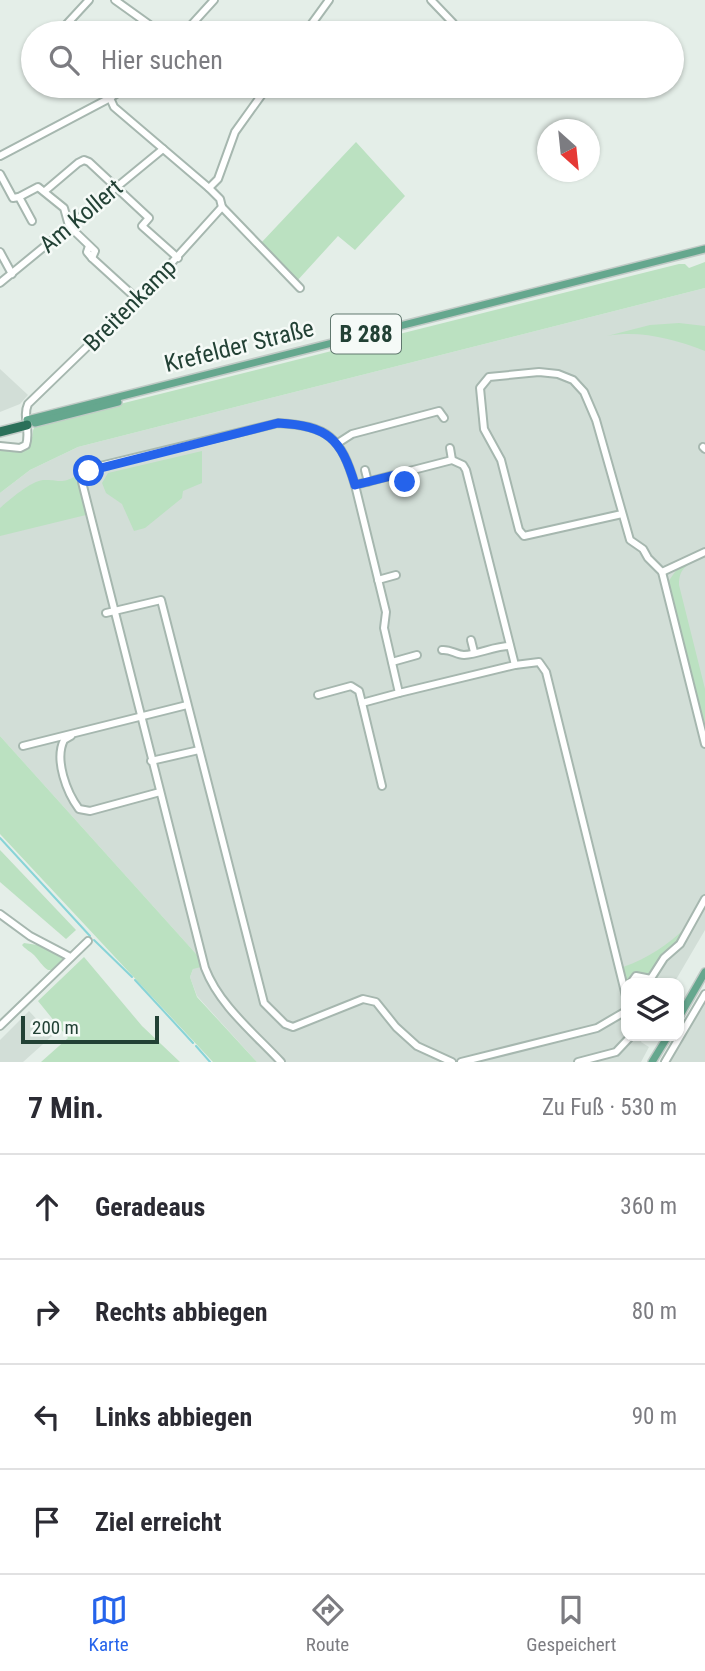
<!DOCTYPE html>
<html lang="de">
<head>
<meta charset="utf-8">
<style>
  body { margin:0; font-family:"Roboto Condensed",sans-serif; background:#f7f7f7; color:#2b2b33 }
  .controls { position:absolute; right:21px; bottom:21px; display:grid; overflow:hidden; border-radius:14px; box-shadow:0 2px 5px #0004 }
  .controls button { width:63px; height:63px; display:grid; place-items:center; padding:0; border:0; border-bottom:2px solid #e1e1e2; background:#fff; color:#2b2b33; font:35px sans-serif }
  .compass { position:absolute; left:537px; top:119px; width:63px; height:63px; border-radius:50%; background:#fff; box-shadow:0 2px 5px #0004; rotate:153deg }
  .scale { position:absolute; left:21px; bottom:18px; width:138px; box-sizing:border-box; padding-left:7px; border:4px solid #224135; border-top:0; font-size:19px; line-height:24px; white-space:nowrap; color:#224135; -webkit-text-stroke:5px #f5faf7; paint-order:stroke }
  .stop { position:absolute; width:21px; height:21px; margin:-16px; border:5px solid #2563eb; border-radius:50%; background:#fff }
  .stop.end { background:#2563eb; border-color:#fff; box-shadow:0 2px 7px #0008 }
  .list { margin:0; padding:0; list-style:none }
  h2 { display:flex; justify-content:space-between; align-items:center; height:91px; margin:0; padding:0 28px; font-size:30px }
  h2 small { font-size:23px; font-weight:400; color:#7c7c81 }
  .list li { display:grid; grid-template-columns:46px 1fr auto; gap:21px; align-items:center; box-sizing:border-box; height:105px; padding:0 28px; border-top:2px solid #e1e1e2 }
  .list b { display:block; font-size:26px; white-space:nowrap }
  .list em { font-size:23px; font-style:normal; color:#7c7c81 }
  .icon { flex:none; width:38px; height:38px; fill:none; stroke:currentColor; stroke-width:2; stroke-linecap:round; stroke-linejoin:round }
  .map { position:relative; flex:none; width:705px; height:1062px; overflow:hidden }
  .search { position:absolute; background:#fff; box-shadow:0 2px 5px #0004; left:21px; right:21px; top:21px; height:77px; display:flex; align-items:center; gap:18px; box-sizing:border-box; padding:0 24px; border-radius:38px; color:#7c7c81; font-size:26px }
  .sheet { height:511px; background:#fff }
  nav { display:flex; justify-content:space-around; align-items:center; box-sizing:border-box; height:98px; border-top:2px solid #e1e1e2; background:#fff; font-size:19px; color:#7c7c81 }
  nav a { display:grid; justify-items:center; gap:4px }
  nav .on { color:#2563eb }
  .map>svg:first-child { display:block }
  .built { fill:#d2ded7 }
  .green { fill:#bbe1c1 }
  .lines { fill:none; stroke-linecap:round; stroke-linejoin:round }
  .stream { stroke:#88d4d7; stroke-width:2 }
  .minor-casing { stroke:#a6b7af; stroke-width:10 }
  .major-casing { stroke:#c1cac6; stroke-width:10 }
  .highway-casing { stroke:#c1cac6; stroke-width:12 }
  .minor { stroke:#fff; stroke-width:6 }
  .major { stroke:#65a78e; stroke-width:7 }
  .highway { stroke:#2b7059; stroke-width:9 }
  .route { stroke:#2563eb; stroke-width:9 }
  .labels { text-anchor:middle; stroke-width:5; stroke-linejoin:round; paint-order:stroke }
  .shield { fill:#f5faf7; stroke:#61786f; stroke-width:2 }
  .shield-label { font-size:23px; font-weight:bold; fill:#224135 }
  .street-label { font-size:24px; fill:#224135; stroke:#f5faf7 }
</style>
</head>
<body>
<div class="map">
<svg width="705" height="1062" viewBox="0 0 705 1062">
  <rect width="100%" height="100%" fill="#e4eee8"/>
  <g class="built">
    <path d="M705,288V930L674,983H626V1036H644L641,1042L649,1047L641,1062H257L197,996L190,977L198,956L0,736V493L30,470L78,447Z"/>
    <path d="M0,369L28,395L20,404L0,412Z"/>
    <path d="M705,991V1062H663L679,1035Z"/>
    <path d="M29,1011L52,1036L23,1062H0V1040Z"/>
  </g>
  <g class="green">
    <path d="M356,142L405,196L355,250L338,236L296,282L261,243Z"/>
    <path d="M705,262V288L78,447L30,470L0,493V449C10,450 27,455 31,441C34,434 31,431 36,425L679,264H685L689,268Z"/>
    <path d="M679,323L705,326V351C674,339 640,330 607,336L650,325Z"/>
    <path d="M202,451V483L183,491L182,498L145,528L134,531L122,504L106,493L102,483L108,473Z"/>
    <path d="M76,476H78L86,515L0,536V508C9,500 31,481 43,480C59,479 60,485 76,476Z"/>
    <path d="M705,557C688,565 679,566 679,585L705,689V730L668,582L677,569Z"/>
    <path d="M0,736L198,956L201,967L193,969L190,977L197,997L257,1062H213L0,834Z"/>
    <path d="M0,850L76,930L66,939L0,882Z"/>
    <path d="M688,926L678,943L662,956L651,975L635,973L627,983L623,967C649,958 667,945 688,926Z"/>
    <path d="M24,943L44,946L61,954L63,960L55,970H48C42,966 39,960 34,955C30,951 26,950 22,945Z"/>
    <path d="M84,957L142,1026L180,1062H41L68,1038L38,1001Z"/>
  </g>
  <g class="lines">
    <g class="stream">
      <path d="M0,838L90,936"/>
      <path d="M94,940L132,977"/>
      <path d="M135,980L193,1043"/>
      <path d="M196,1046L210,1062"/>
    </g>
    <defs>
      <g id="minor">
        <path d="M115,0L161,33"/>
        <path d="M431,0L453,23"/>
        <path d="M65,26L89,0"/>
        <path d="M184,33L214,0"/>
        <path d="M305,33L329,0"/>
        <path d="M0,156L110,98L128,86"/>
        <path d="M0,174L13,198L19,197L38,187L64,208L69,226L95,251L92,258"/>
        <path d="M209,188L218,179L235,132L268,86"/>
        <path d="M45,191L78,163L84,160L89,162L149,218L142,226L178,258"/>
        <path d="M19,197L32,221"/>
        <path d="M222,207L300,288"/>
        <path d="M89,246L87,252L92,258L137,299"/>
        <path d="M0,252L12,274"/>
        <path d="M0,283L163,149"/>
        <path d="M338,443L352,434L439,411L444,418"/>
        <path d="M0,446L20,448L26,445C31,431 22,417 28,404L156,280L222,207L220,199L209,188L114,107L110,98"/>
        <path d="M703,447L705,449"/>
        <path d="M450,448L452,460"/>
        <path d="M452,460L463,465L466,470L515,665L399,693L384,628L386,612L355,485Z"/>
        <path d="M365,470L368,482"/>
        <path d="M622,514L524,536L519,530L501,460L484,429L480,388L489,377L539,372L558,374L573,380L584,392L596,420L630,540L643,549L648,558L662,572L705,744"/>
        <path d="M662,572L705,552"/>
        <path d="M378,580L396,575"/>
        <path d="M106,613L161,600L264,1003L285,1024L293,1027L363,999L376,1002L396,1027L417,1046L452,1062"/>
        <path d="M471,640L474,652"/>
        <path d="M442,650C451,649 456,655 464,655C480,654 494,646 510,646"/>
        <path d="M392,662L417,655"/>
        <path d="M515,665L539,662L546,672L626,996"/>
        <path d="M318,695L351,686L359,691L362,703"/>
        <path d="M71,736L64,740C54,760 67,793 79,809L90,811L160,792"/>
        <path d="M23,746L187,705"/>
        <path d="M151,761L199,750"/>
        <path d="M382,786L362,703L399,693"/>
        <path d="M0,914L30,936L70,957"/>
        <path d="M631,983L636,976L651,979"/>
        <path d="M648,983L664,958L680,944L705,899"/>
        <path d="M0,1026L88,941"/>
        <path d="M281,1062C254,1033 219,1005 205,968L82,482L84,476L96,467L278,423C328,426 341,437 355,485"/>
        <path d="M461,1062L597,1028L626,1011"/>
        <path d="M578,1062L616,1052L631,1036"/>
        <path d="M665,1062L705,994"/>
      </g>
      <g id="major">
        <path d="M27,420L705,249"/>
        <path d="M35,423L118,402"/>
        <path d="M679,1017L705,972"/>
        <path d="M652,1062L668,1036"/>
      </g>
      <path id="highway" d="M0,432L27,425"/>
    </defs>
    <use href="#minor" class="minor-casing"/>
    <use href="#major" class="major-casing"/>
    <use href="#highway" class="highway-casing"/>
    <use href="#minor" class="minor"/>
    <use href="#major" class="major"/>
    <use href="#highway" class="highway"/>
  </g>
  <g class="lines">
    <path class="route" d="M89,471L278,423C328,426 341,438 355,485L403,473L405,482"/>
  </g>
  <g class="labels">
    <rect class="shield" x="331" y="314.5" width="70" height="39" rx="5"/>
    <g class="shield-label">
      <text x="366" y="342">B 288</text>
    </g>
    <g class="street-label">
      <text transform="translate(81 216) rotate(-40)" y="8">Am Kollert</text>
      <text transform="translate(130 305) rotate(-45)" y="8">Breitenkamp</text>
      <text transform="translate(239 346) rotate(-14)" y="8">Krefelder Straße</text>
    </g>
  </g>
</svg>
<div class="controls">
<button><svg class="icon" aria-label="layers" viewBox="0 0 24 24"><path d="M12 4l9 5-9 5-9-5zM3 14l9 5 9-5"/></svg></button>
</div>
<svg class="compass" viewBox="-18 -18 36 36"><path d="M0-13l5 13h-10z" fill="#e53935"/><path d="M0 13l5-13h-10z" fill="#7c7c81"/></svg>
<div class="scale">200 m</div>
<div class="stop" style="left:89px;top:471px"></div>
<div class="stop end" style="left:405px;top:482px"></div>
<div class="search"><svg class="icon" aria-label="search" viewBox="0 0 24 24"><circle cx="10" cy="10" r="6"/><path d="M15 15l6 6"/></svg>Hier suchen</div>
</div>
<section class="sheet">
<h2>7 Min.<small>Zu Fuß · 530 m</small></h2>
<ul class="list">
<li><svg class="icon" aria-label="ahead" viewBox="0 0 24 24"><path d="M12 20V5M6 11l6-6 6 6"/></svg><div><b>Geradeaus</b></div><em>360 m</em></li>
<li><svg class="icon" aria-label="right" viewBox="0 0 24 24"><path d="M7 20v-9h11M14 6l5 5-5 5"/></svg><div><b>Rechts abbiegen</b></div><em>80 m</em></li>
<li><svg class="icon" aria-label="left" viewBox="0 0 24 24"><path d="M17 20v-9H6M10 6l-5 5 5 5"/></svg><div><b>Links abbiegen</b></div><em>90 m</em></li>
<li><svg class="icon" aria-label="arrive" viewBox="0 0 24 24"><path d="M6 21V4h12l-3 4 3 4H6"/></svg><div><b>Ziel erreicht</b></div></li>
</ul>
</section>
<nav>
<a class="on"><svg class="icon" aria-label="map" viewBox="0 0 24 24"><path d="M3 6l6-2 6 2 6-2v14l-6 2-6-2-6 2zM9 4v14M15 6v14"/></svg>Karte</a>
<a><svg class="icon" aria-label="directions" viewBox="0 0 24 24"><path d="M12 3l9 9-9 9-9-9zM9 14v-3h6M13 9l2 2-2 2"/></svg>Route</a>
<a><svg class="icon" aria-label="saved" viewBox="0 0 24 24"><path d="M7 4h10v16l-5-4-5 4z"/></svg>Gespeichert</a>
</nav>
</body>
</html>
